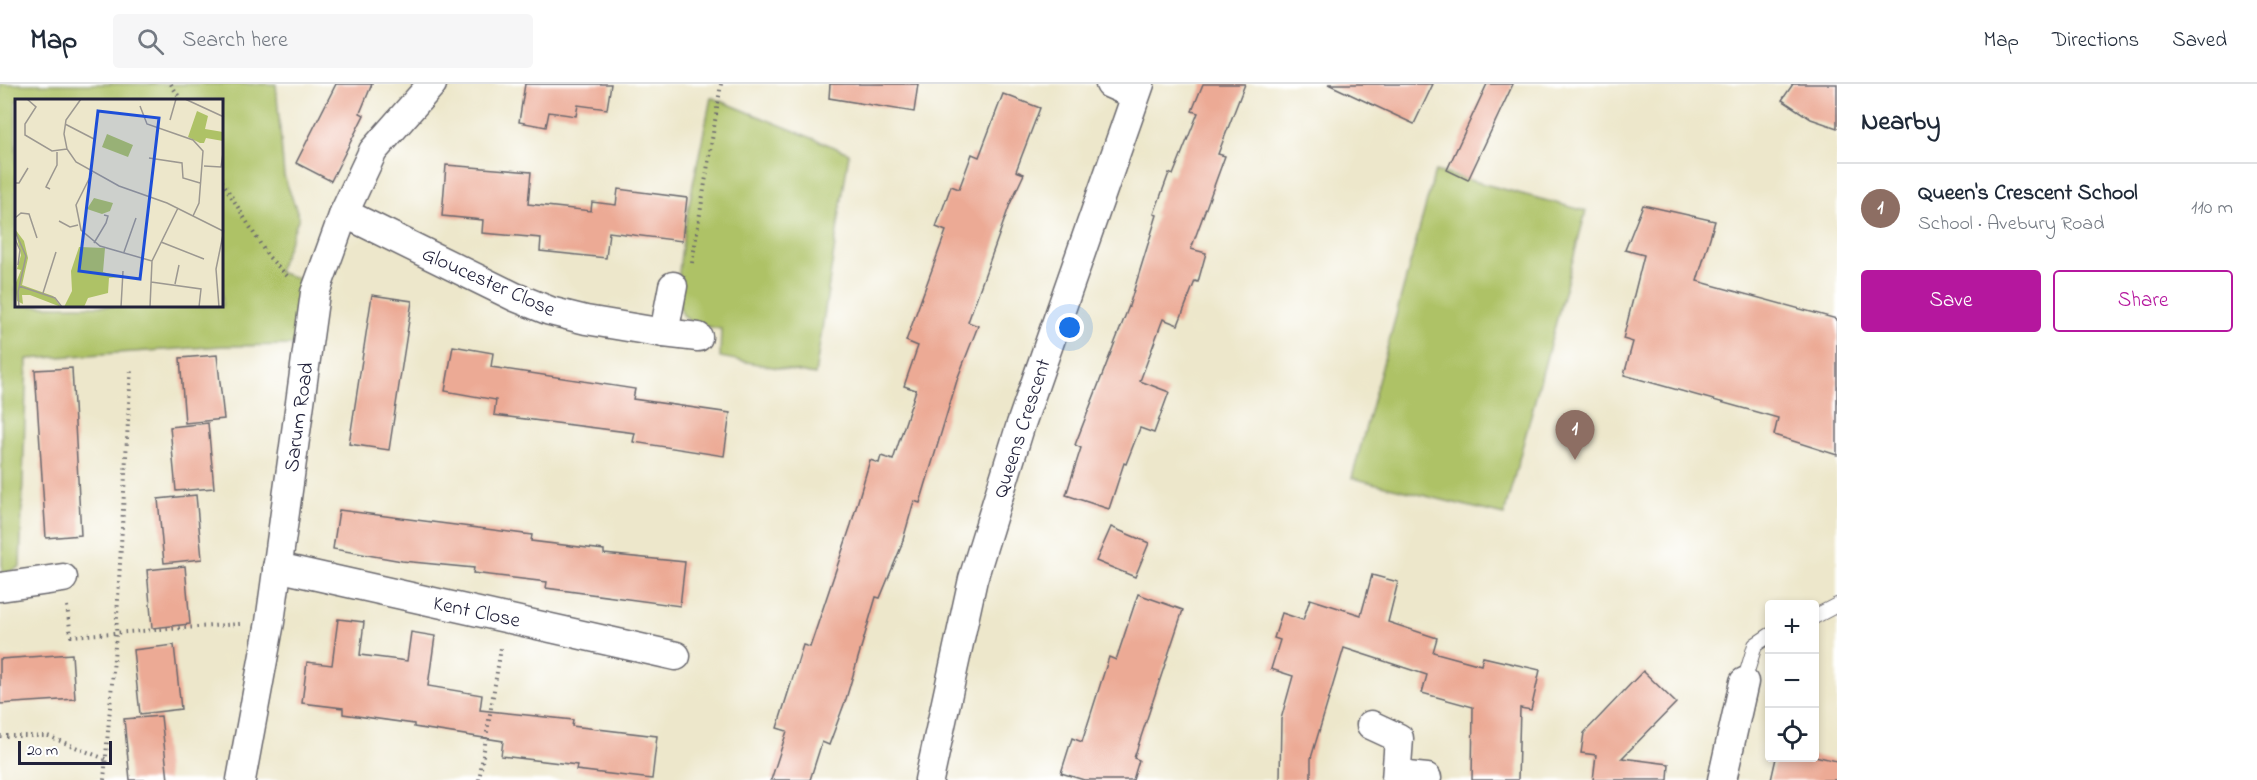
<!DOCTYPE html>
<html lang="en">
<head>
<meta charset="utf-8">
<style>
  body { margin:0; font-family:"Indie Flower",sans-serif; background:#f6f6f7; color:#1f2937 }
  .controls { position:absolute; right:18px; bottom:18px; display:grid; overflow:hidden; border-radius:6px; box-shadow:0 3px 9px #0003 }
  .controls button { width:54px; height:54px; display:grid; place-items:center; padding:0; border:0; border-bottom:2px solid #e0e1e3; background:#fff; color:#1f2937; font:30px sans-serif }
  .scale { position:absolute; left:18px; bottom:15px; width:94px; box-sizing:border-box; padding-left:6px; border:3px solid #22223b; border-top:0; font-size:16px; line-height:21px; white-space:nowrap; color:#22223b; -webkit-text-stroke:4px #fff; paint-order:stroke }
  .you { position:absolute; left:1070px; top:244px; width:21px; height:21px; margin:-15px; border:4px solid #fff; border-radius:50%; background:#1a73e8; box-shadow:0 0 0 9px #1a73e833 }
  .badge { display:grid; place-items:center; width:39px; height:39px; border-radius:50%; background:#b5179e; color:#fff; font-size:20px; font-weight:700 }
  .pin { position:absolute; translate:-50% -50px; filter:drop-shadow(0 2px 3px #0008) }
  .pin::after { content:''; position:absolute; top:32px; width:21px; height:18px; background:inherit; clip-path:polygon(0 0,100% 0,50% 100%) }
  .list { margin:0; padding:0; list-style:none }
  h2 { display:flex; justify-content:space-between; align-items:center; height:78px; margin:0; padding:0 24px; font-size:26px }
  h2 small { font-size:20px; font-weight:400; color:#747a83 }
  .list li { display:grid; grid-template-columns:39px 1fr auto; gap:18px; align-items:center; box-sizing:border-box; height:90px; padding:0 24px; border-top:2px solid #e0e1e3 }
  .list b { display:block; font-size:22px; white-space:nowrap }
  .list p { margin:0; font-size:20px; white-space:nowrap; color:#747a83 }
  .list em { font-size:20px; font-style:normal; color:#747a83 }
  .actions { display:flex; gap:12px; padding:18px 24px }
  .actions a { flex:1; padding:14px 0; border:2px solid #b5179e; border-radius:6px; text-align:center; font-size:21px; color:#b5179e }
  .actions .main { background:#b5179e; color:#fff }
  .icon { flex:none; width:33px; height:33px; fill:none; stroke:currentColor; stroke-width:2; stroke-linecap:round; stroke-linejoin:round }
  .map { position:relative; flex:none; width:1837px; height:696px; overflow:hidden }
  header { display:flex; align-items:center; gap:36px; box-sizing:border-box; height:84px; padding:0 30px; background:#fff; border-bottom:2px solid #e0e1e3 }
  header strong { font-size:28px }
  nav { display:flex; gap:33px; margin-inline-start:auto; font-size:21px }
  .search { width:420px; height:54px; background:#f6f6f7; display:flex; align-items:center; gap:15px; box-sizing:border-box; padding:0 21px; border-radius:6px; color:#747a83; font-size:22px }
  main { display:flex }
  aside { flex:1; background:#fff }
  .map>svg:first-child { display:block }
  .green { fill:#aec266; stroke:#687250; stroke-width:1.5; fill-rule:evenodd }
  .building { fill:#ecaa95 }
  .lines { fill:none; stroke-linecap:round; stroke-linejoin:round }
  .lane-casing { stroke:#69676d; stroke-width:16 }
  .street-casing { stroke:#69676d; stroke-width:31 }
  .path { stroke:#69676d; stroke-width:4; stroke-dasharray:1.5 4.5; stroke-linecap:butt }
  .lane { stroke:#fff; stroke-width:14 }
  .street { stroke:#fff; stroke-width:28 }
  .labels { text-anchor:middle; stroke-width:5; stroke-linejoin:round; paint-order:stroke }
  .street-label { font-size:21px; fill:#22223b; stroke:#fff }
  .inset-road { fill:none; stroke:#9c9891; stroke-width:1.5 }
  .view { fill:#1d4ed8; fill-opacity:0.15; stroke:#1d4ed8; stroke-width:3 }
  .inset-edge { fill:none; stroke:#22223b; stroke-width:3 }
</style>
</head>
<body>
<header>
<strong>Map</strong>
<div class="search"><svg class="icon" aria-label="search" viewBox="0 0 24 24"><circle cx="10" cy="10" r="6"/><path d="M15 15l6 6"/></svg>Search here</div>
<nav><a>Map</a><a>Directions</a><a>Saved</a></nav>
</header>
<main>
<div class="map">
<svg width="1837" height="696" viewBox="0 0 1837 696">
  <rect width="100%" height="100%" fill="#fff"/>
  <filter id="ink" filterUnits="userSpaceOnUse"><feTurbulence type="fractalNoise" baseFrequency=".0167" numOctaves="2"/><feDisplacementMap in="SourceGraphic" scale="12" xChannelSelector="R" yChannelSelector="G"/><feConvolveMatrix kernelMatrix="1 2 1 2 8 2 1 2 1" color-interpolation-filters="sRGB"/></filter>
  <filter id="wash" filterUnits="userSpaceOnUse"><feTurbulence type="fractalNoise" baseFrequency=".008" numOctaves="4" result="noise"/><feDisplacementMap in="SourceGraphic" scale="24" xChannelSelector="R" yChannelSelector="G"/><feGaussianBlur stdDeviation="1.35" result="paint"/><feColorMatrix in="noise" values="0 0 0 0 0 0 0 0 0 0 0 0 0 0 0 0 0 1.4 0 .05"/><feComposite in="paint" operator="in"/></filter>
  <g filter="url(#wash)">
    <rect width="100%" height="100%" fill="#ede7cb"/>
    <g class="green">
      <path d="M0,0H276L284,92L299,133L278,188L312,199L303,261L223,262L27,275L20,483L2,491ZM16,16H222V222H16Z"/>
      <path d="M711,13L849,69L815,291L720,273L721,245C708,242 687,242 681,227C668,196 704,53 711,13Z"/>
      <path d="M1435,87L1586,127L1504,431L1352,394Z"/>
    </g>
    <g id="blocks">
      <g class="building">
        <path d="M336,0H372L360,29L364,31L331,97L296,79Z"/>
        <path d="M525,0H611L607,25L578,21L576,32L549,28L546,43L519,38Z"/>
        <path d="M830,0H918L914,28L829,14Z"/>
        <path d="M1203,0H1245L1218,70L1225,72L1191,165L1206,169L1198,198L1195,197L1178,241L1163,235L1140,297L1169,308L1154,349L1140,344L1126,380L1124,379L1109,425L1066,411L1081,364L1075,361L1129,222L1157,131L1154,130L1169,89L1173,91L1198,29L1192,27Z"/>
        <path d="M1328,0H1433L1414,40Z"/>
        <path d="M1487,0H1513L1468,96L1447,86Z"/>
        <path d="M1793,0H1837V44L1811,35L1782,16Z"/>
        <path d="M1003,10L1040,24L1016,87L1024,90L1010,120L968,238L978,242L958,293L920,419L914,417L901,463L880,514L876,513L846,615L829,661L822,658L810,696H771L787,647L777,644L803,561L810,563L851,441L870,376L879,379L881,372L893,376L916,306L904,302L918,262L906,257L946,147L936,143L951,102L959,105L972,70L979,73Z"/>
        <path d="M446,81L531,88L528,120L591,127L592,118L616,121L618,105L687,114L682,157L609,148L606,174L540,167L541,154L482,149L483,136L442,132Z"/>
        <path d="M1643,121L1715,137L1697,197L1837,235V371L1774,351L1778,334L1624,291L1633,258L1623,255L1644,171L1625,166Z"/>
        <path d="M372,211L412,217L389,366L349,360Z"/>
        <path d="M453,262L493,269L491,283L635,305L633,315L730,329L724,372L633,358L635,349L494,331L496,316L445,307Z"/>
        <path d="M217,271L224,335L185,339L180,274Z"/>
        <path d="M72,284L81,451L46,454L35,286Z"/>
        <path d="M208,339L214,404L176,407L170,343Z"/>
        <path d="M196,411L202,475L164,479L158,415Z"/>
        <path d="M339,426L532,451L531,457L604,466V470L685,478L680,522L546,504L547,498L473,489L474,484L402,477L333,465Z"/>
        <path d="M1111,443L1149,459L1135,493L1096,477Z"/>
        <path d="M185,482L190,540L152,544L147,486Z"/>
        <path d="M1372,491L1398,498L1388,538L1437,554L1433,568L1481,581L1483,573L1540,586L1531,626L1520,624L1518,696H1472L1473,623L1422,609L1427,591L1344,564L1311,674V696H1280L1281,635L1293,592L1271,585L1280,556L1274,554L1282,529L1303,536L1310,515L1361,531Z"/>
        <path d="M1138,510L1183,526L1134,674L1139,676L1133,696H1084L1061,689L1072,654L1082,658L1109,573L1116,576Z"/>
        <path d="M338,535L364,538L360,571L407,577L411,548L435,552L428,602L482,611L480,626L573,636L572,642L657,652L652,695L576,686L577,681L501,672L503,657L414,643V640L343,630V624L302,619L307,578L332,581Z"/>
        <path d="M174,561L181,625L140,630L133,566Z"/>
        <path d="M72,570L75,615L0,620V575Z"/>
        <path d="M1643,587L1676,619L1622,674L1669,680L1668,696H1593L1596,671L1581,669L1584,649Z"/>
        <path d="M161,632L168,696H130L124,635Z"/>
        <path d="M1815,672L1837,677V696H1771L1776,674Z"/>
      </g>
    </g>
  </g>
  <g filter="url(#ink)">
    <use href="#blocks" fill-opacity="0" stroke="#69676d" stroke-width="1.5"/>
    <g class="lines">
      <defs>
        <g id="lane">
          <path d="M1814,533L1837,521"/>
          <path d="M1744,598L1755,561L1770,551"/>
        </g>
        <g id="street">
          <path d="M1110,0L1135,11"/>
          <path d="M344,129L515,213L550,227L586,236L664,249L673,202"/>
          <path d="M664,249L698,253"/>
          <path d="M277,483L676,572"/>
          <path d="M0,503L63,494"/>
          <path d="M1371,641L1399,654L1396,696"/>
          <path d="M1397,691L1427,694"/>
          <path d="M241,696L270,538L315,209L344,129L373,67L432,0"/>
          <path d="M929,696L973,495L1021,340L1140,0"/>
          <path d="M1722,696L1744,598"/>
        </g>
      </defs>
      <use href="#lane" class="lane-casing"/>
      <use href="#street" class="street-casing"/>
      <g class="path">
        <path d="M171,0L181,16"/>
        <path d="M222,97L267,171L289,194"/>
        <path d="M692,179L721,0"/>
        <path d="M67,522L71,552L240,540"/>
        <path d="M0,652H48L105,675"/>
        <path d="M104,696L116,550L131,284"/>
        <path d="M479,696L501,564"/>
      </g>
      <use href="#lane" class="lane"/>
      <use href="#street" class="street"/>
    </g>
  </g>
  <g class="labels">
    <g class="street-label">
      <text transform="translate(489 197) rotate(24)" y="7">Gloucester Close</text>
      <text transform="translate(298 333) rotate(-82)" y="7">Sarum Road</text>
      <text transform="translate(1021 344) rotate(-72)" y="7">Queens Crescent</text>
      <text transform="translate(477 527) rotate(12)" y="7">Kent Close</text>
    </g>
  </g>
  <g transform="translate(15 15)">
    <rect width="208" height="208" fill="#ede7cb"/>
    <path d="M182,12L193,17L190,30L208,33V42L191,39L189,44H185L173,38ZM92,35L118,46L113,58L87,48ZM79,99L98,104L95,112L87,115L72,110ZM0,130L9,142L13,159L7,186L38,197L46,208L15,196H7L8,205L2,202L0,186L6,171L2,170L6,156ZM64,148L90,149L88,173L107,178L94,179L93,194L73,199L69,208H49L57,192L56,172Z" fill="#aec266"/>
    <path class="inset-road" d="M12,0L21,8L10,25V36L37,52L52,50M66,0L51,21L49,35L52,50L61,63L104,87L152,104L208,132M170,0L209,18M125,7L132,25L178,41L188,52L184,104L178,117M155,21L161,0M50,25L79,40M134,59L167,64L168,79L185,84M189,67L206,68L208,54M77,74L61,106L66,131L85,147L137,162M0,84H4L13,69M35,90L31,88L42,66V53M0,119L6,114L14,115L22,139M44,122L55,128L63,126M0,132L11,157L3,193L4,208M0,140L5,151L3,166M146,143L189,160M79,144L91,124L93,117L89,116M109,153L121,119M136,183L186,190L184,208M160,185L164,166M4,187L40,199L47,208M28,194L41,153M106,208L108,172M135,208L137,162L163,109M204,208L201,170L209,131"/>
    <path class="view" d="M83,12L144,19L125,180L64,172Z"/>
    <rect width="208" height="208" class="inset-edge"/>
  </g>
</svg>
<div class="controls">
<button>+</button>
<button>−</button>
<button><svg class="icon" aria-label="locate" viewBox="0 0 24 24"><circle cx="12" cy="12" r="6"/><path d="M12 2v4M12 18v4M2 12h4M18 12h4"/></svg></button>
</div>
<div class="scale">20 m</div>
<div class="you"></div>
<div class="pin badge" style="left:1575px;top:376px;background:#8d6e63">1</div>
</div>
<aside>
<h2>Nearby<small></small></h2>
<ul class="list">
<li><span class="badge" style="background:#8d6e63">1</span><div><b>Queen's Crescent School</b><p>School · Avebury Road</p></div><em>110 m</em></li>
</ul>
<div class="actions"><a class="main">Save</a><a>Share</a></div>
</aside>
</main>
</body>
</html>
